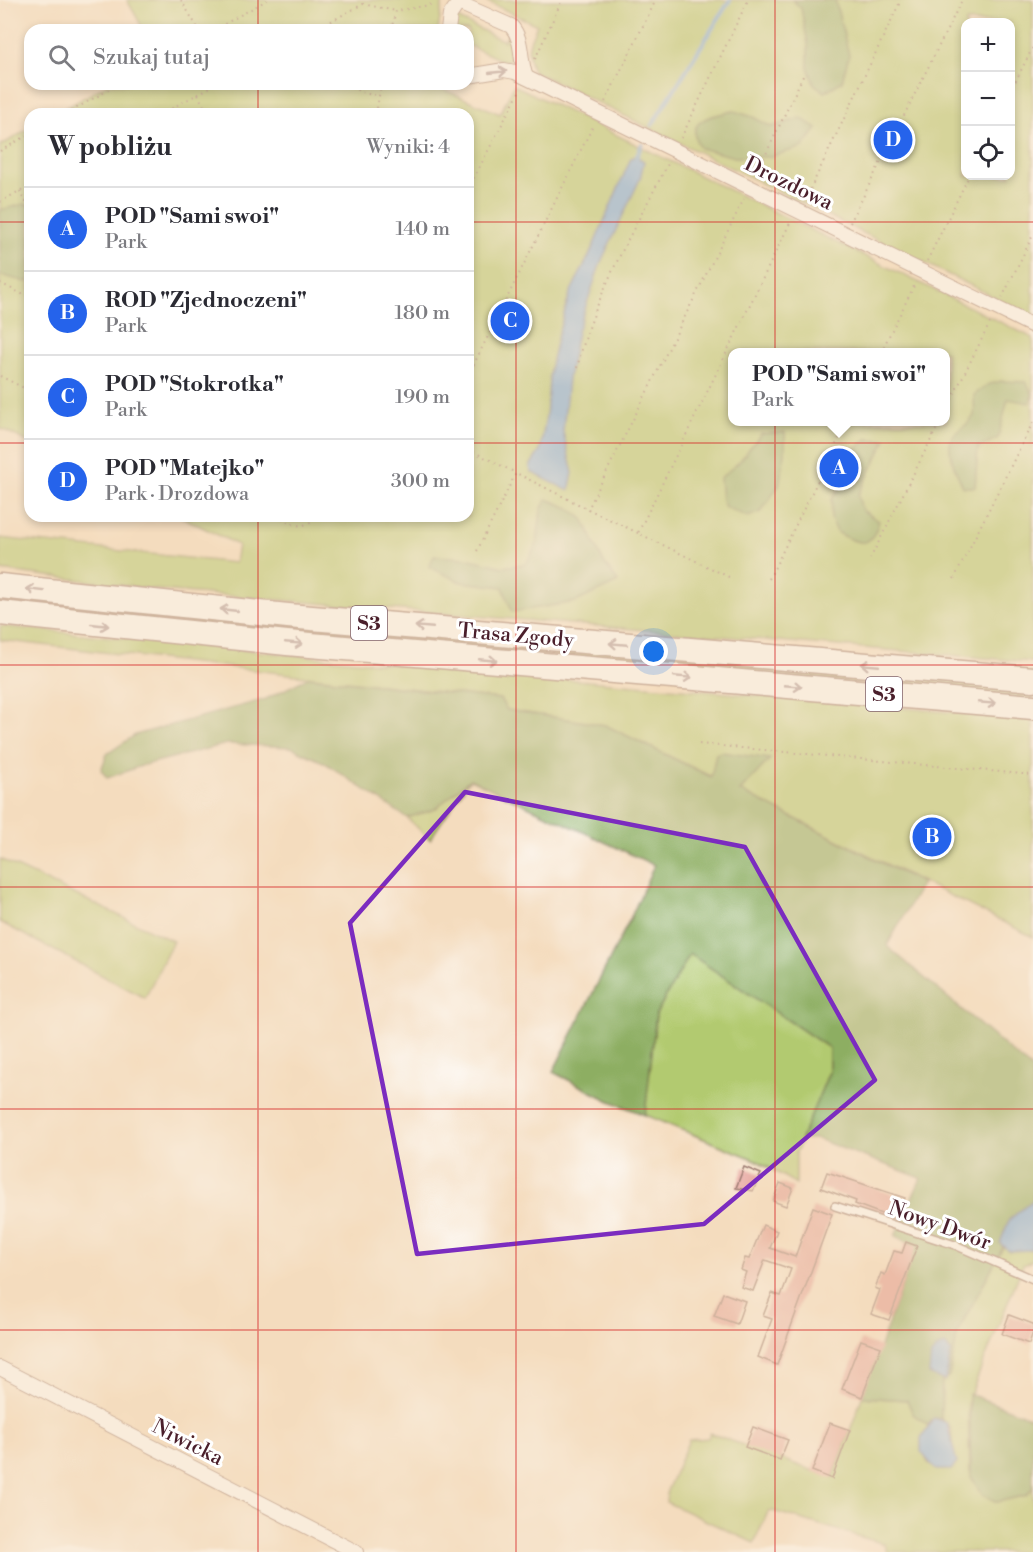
<!DOCTYPE html>
<html lang="pl">
<head>
<meta charset="utf-8">
<style>
  body { margin:0; font-family:"Libre Bodoni",serif; background:#f7f7f7; color:#2b2b33 }
  .controls { position:absolute; right:18px; top:18px; display:grid; overflow:hidden; border-radius:12px; box-shadow:0 3px 9px #0003 }
  .controls button { width:54px; height:54px; display:grid; place-items:center; padding:0; border:0; border-bottom:2px solid #e1e1e2; background:#fff; color:#2b2b33; font:30px sans-serif }
  .you { position:absolute; left:654px; top:652px; width:21px; height:21px; margin:-15px; border:4px solid #fff; border-radius:50%; background:#1a73e8; box-shadow:0 0 0 9px #1a73e833 }
  .badge { display:grid; place-items:center; width:39px; height:39px; border-radius:50%; background:#2563eb; color:#fff; font-size:20px; font-weight:700 }
  .pin { position:absolute; translate:-50% -50%; border:3px solid #fff; box-shadow:0 2px 6px #0006 }
  .popup { position:absolute; left:728px; top:348px; width:222px; height:78px; box-sizing:border-box; display:grid; place-content:center; border-radius:12px; background:#fff; filter:drop-shadow(0 2px 4px #0005); font-size:20px; white-space:nowrap; color:#7c7c81 }
  .popup b { font-size:22px; color:#2b2b33 }
  .popup::after { content:''; position:absolute; left:50%; top:100%; margin-left:-12px; border:12px solid transparent; border-top-color:#fff }
  .list { margin:0; padding:0; list-style:none }
  h2 { display:flex; justify-content:space-between; align-items:center; height:78px; margin:0; padding:0 24px; font-size:26px }
  h2 small { font-size:20px; font-weight:400; color:#7c7c81 }
  .list li { display:grid; grid-template-columns:39px 1fr auto; gap:18px; align-items:center; box-sizing:border-box; height:84px; padding:0 24px; border-top:2px solid #e1e1e2 }
  .list b { display:block; font-size:22px; white-space:nowrap }
  .list p { margin:0; font-size:20px; white-space:nowrap; color:#7c7c81 }
  .list em { font-size:20px; font-style:normal; color:#7c7c81 }
  .icon { flex:none; width:33px; height:33px; fill:none; stroke:currentColor; stroke-width:2; stroke-linecap:round; stroke-linejoin:round }
  .map { position:relative; flex:none; width:1033px; height:1552px; overflow:hidden }
  .search { position:absolute; background:#fff; box-shadow:0 3px 9px #0003; left:24px; top:24px; width:450px; height:66px; display:flex; align-items:center; gap:15px; box-sizing:border-box; padding:0 21px; border-radius:18px; color:#7c7c81; font-size:22px }
  .panel { position:absolute; background:#fff; box-shadow:0 3px 9px #0003; left:24px; top:108px; width:450px; height:414px; border-radius:18px }
  .map>svg:first-child { display:block }
  .green { fill:#b2ca6f; stroke:#7e744d; stroke-width:1.5; fill-rule:evenodd }
  .forest { fill:#8dae62; stroke:#6c6646; stroke-width:1.5 }
  .water { fill:#6fa6dd; stroke:#5c6284; stroke-width:1.5 }
  .lines { fill:none; stroke-linecap:round; stroke-linejoin:round }
  .stream { stroke:#6fa6dd; stroke-width:4 }
  .building { fill:#e2958c }
  .service-casing { stroke:#9f7e74; stroke-width:10 }
  .minor-casing { stroke:#9f7e74; stroke-width:16 }
  .motorway-casing { stroke:#9f7e74; stroke-width:27 }
  .path { stroke:#9f7e74; stroke-width:2; stroke-dasharray:1.5 4.5; stroke-linecap:butt }
  .service { stroke:#fff; stroke-width:7 }
  .minor { stroke:#fff; stroke-width:14 }
  .motorway { stroke:#fff; stroke-width:24 }
  .oneway { stroke:#ae9aa0 }
  .marked { fill:none; stroke:#7b2cbf; stroke-width:4.5; stroke-linejoin:round }
  .grid { fill:none; stroke:#d62828; stroke-width:1.5; stroke-opacity:0.55 }
  .labels { text-anchor:middle; stroke-width:6; stroke-linejoin:round; paint-order:stroke }
  .shield { fill:#fff; stroke:#80626b; stroke-width:1.5 }
  .shield-label { font-size:20px; font-weight:bold; fill:#4a1f2b }
  .street-label { font-size:21px; fill:#4a1f2b; stroke:#fff }
</style>
</head>
<body>
<div class="map">
<svg width="1033" height="1552" viewBox="0 0 1033 1552">
  <rect width="100%" height="100%" fill="#fff"/>
  <filter id="ink" filterUnits="userSpaceOnUse"><feTurbulence type="fractalNoise" baseFrequency=".0167" numOctaves="2"/><feDisplacementMap in="SourceGraphic" scale="12" xChannelSelector="R" yChannelSelector="G"/><feConvolveMatrix kernelMatrix="1 2 1 2 8 2 1 2 1" color-interpolation-filters="sRGB"/></filter>
  <filter id="wash" filterUnits="userSpaceOnUse"><feTurbulence type="fractalNoise" baseFrequency=".008" numOctaves="4" result="noise"/><feDisplacementMap in="SourceGraphic" scale="24" xChannelSelector="R" yChannelSelector="G"/><feGaussianBlur stdDeviation="1.35" result="paint"/><feColorMatrix in="noise" values="0 0 0 0 0 0 0 0 0 0 0 0 0 0 0 0 0 1.4 0 .05"/><feComposite in="paint" operator="in"/></filter>
  <g filter="url(#wash)">
    <rect width="100%" height="100%" fill="#f4dcbe"/>
    <g class="green">
      <path d="M127,0H443L438,30H144Z"/>
      <path d="M484,0H1033V316L533,71C525,50 528,44 537,25ZM966,22H1010V176H966Z"/>
      <path d="M457,18L504,41L509,33L515,49L509,60L505,62L468,45V30H452Z"/>
      <path d="M108,84H431L500,114L514,85L1033,338V662L159,590L0,570V538L235,563L238,545L180,516H468V114H55ZM732,352H946V422H732Z"/>
      <path d="M30,128V443L0,428V146Z"/>
      <path d="M0,594L1033,687V699L0,606Z"/>
      <path d="M0,626L377,663L1033,719V937L740,791L769,759L721,752L716,754L712,777L605,725L507,710L500,699L0,640Z"/>
      <path d="M470,779L430,839L407,818L435,809Z"/>
      <path d="M0,859L173,941L145,998L0,922Z"/>
      <path d="M690,954L829,1048V1072L796,1153V1184L756,1160L608,1100L553,1072L650,1071L656,1014Z"/>
      <path d="M1033,1246V1260L1023,1265L968,1401L970,1472L979,1491L997,1502L1027,1495L1033,1487V1552H887L885,1544L773,1511L768,1512L754,1543L666,1502L667,1491L689,1440L708,1438L710,1433L833,1478L862,1397L907,1400L913,1414L928,1425L921,1447L928,1463L942,1470L953,1467L951,1429L941,1419L942,1381L949,1376L958,1331L1003,1247L1027,1250Z"/>
    </g>
    <g class="forest">
      <path d="M792,0H835L849,55L842,81L825,92L814,84L808,67V44L801,8Z"/>
      <path d="M734,111L753,117L771,127L801,118L817,129L803,147L769,157H735L700,148C682,120 713,115 734,111Z"/>
      <path d="M24,204L30,206V279L26,282L0,275V210Z"/>
      <path d="M1001,381L1026,382L1033,394L1029,403L1008,399L998,438L978,448L975,487H963C957,473 949,459 950,444C952,429 969,428 974,415C975,409 974,401 974,395L987,385Z"/>
      <path d="M785,432V454L779,485L761,512L748,517L725,507L722,500L720,478L739,462L761,434Z"/>
      <path d="M867,439L886,440L858,495L862,510L879,521C871,550 859,545 837,532L831,518L832,499L846,478L849,455Z"/>
      <path d="M547,499L569,508L583,519L603,561L618,582L576,602L512,612L503,587L461,582L429,567L434,556L466,558L503,567L526,564L537,543L541,510Z"/>
      <path d="M309,677L500,699L507,710L605,725L711,777L716,754L721,752L770,759L740,791L922,883L887,946L1033,1070V1200L1009,1220L1000,1243L1003,1247L958,1331L949,1377L942,1381L941,1419L934,1418L928,1425L913,1414L907,1400L862,1397L916,1246L895,1236L921,1178L817,1139H801L829,1072V1048L690,954L656,1014L645,1115L608,1100L553,1072L632,915L654,865L470,779L435,809L407,818L325,763L291,747L227,744L144,765L107,778L101,770L107,754L135,735L266,699Z"/>
      <path d="M969,1394L1033,1418V1487L1027,1495L997,1502L983,1495L971,1477Z"/>
    </g>
    <g class="water">
      <path d="M636,156L644,161L640,179L601,262L577,332L568,379L563,432L573,473L569,491L531,472L530,466L540,451L546,416L550,369L557,338L570,293L589,256L631,158Z"/>
      <path d="M1033,1200V1247L1030,1250L1009,1251L1000,1243L1009,1220Z"/>
      <path d="M945,1345L951,1352L945,1381L929,1374L931,1355L938,1348Z"/>
      <path d="M934,1418L947,1423L957,1463L951,1470H936L921,1452V1438Z"/>
    </g>
    <g class="lines">
      <g class="stream">
        <path d="M652,125L730,0"/>
        <path d="M636,158L642,144"/>
      </g>
    </g>
    <g id="blocks">
      <g class="building">
        <path d="M744,1167L761,1174L753,1191L736,1188Z"/>
        <path d="M827,1172L905,1198L900,1215L894,1213L892,1218L855,1204L856,1201L821,1188Z"/>
        <path d="M780,1183L793,1188L786,1206L773,1201Z"/>
        <path d="M813,1207L832,1214L777,1365L758,1357L772,1319L763,1316L772,1293L781,1296L791,1269L765,1260L753,1291L741,1287L746,1272L741,1270L745,1258L749,1259L763,1225L777,1231L770,1248L795,1257Z"/>
        <path d="M906,1242L917,1246L889,1320L871,1314L880,1290L875,1288L881,1273L885,1275L894,1251L902,1253Z"/>
        <path d="M723,1293L745,1301L737,1324L714,1316Z"/>
        <path d="M1009,1315L1033,1324V1332L1029,1344L1002,1334Z"/>
        <path d="M861,1340L881,1347L862,1397L842,1389Z"/>
        <path d="M830,1423L850,1430L832,1479L812,1471Z"/>
        <path d="M753,1427L788,1440L780,1460L745,1447Z"/>
      </g>
    </g>
  </g>
  <g filter="url(#ink)">
    <use href="#blocks" fill-opacity="0" stroke="#9f7e74" stroke-width="1.5"/>
    <g class="lines">
      <defs>
        <path id="service" d="M835,1206L955,1245L1033,1279"/>
        <g id="minor">
          <path d="M448,30L450,15L457,5L461,4L511,26C524,40 519,60 526,77"/>
          <path d="M468,76L504,70L515,72L1033,326"/>
          <path d="M0,1368L356,1552"/>
        </g>
        <g id="motorway">
          <path d="M0,586L288,616L1033,679"/>
          <path d="M0,613L287,643L1033,707"/>
        </g>
      </defs>
      <use href="#service" class="service-casing"/>
      <use href="#minor" class="minor-casing"/>
      <use href="#motorway" class="motorway-casing"/>
      <g class="path">
        <path d="M181,0L199,30"/>
        <path d="M214,30L267,0"/>
        <path d="M315,30L363,4L396,11"/>
        <path d="M391,30L396,11L430,5L431,0"/>
        <path d="M535,59L562,0"/>
        <path d="M346,84L363,93L379,96"/>
        <path d="M1010,92L1033,47"/>
        <path d="M198,94L203,105L221,114"/>
        <path d="M605,102L656,0"/>
        <path d="M66,114L119,84"/>
        <path d="M161,114L216,84"/>
        <path d="M376,114L381,84"/>
        <path d="M681,138L748,0"/>
        <path d="M0,151L30,134"/>
        <path d="M756,175L804,74"/>
        <path d="M468,189L521,88"/>
        <path d="M20,191L24,201L30,204"/>
        <path d="M805,200L901,0"/>
        <path d="M0,202L30,185"/>
        <path d="M850,223L962,0"/>
        <path d="M927,261L969,176"/>
        <path d="M0,283L30,298"/>
        <path d="M1002,298L1033,235"/>
        <path d="M881,352L916,282"/>
        <path d="M577,368C595,294 634,229 669,162"/>
        <path d="M0,376L30,391"/>
        <path d="M468,376L594,124"/>
        <path d="M946,410L992,319"/>
        <path d="M468,449L516,473"/>
        <path d="M276,516C289,523 300,531 313,520L314,516"/>
        <path d="M396,517L397,516"/>
        <path d="M638,533L588,509L744,199"/>
        <path d="M477,551L516,473L588,509"/>
        <path d="M870,559L940,422"/>
        <path d="M729,577L638,533L790,223"/>
        <path d="M769,579L847,422"/>
        <path d="M954,579L1033,422"/>
        <path d="M699,744L1033,775"/>
      </g>
      <use href="#service" class="service"/>
      <use href="#minor" class="minor"/>
      <use href="#motorway" class="motorway"/>
    </g>
    <defs><path id="oneway-shaft" d="M-6 0H5M1.5-3L5.5 0L1.5 3" fill="none" stroke-width="1.6" stroke-linecap="round" stroke-linejoin="round" transform="scale(1.5)"/></defs>
    <g class="oneway">
      <use href="#oneway-shaft" transform="translate(498 72) rotate(-6)"/>
      <use href="#oneway-shaft" transform="translate(35 590) rotate(-173)"/>
      <use href="#oneway-shaft" transform="translate(229 610) rotate(-174)"/>
      <use href="#oneway-shaft" transform="translate(100 625) rotate(6)"/>
      <use href="#oneway-shaft" transform="translate(424 627) rotate(-175)"/>
      <use href="#oneway-shaft" transform="translate(294 643) rotate(5)"/>
      <use href="#oneway-shaft" transform="translate(618 644) rotate(-175)"/>
      <use href="#oneway-shaft" transform="translate(488 660) rotate(5)"/>
      <use href="#oneway-shaft" transform="translate(870 665) rotate(-175)"/>
      <use href="#oneway-shaft" transform="translate(683 677) rotate(5)"/>
      <use href="#oneway-shaft" transform="translate(793 686) rotate(5)"/>
      <use href="#oneway-shaft" transform="translate(987 703) rotate(5)"/>
    </g>
  </g>
  <path d="M0 0H1033V1552H0ZM465,792L745,847L875,1080L704,1224L417,1254L350,923Z" fill="#f4dcbe" fill-opacity=".55" fill-rule="evenodd"/>
  <path class="marked" d="M465,792L745,847L875,1080L704,1224L417,1254L350,923Z"/>
  <path class="grid" d="M258,0V30M516,0V1552M775,0V1552M258,84V114M0,222H30M468,222H1033M0,443H30M468,443H1033M258,516V1552M0,665H1033M0,887H1033M0,1109H1033M0,1330H1033"/>
  <g class="labels">
    <g class="shield">
      <rect x="351" y="606" width="36" height="34" rx="4.5"/>
      <rect x="866" y="677" width="36" height="34" rx="4.5"/>
    </g>
    <g class="shield-label">
      <text x="369" y="630">S3</text>
      <text x="884" y="701">S3</text>
    </g>
    <g class="street-label">
      <text transform="translate(789 183) rotate(26)" y="7">Drozdowa</text>
      <text transform="translate(516 635) rotate(5)" y="7">Trasa Zgody</text>
      <text transform="translate(940 1225) rotate(20)" y="7">Nowy Dwór</text>
      <text transform="translate(188 1442) rotate(27)" y="7">Niwicka</text>
    </g>
  </g>
</svg>
<div class="controls">
<button>+</button>
<button>−</button>
<button><svg class="icon" aria-label="locate" viewBox="0 0 24 24"><circle cx="12" cy="12" r="6"/><path d="M12 2v4M12 18v4M2 12h4M18 12h4"/></svg></button>
</div>
<div class="you"></div>
<div class="pin badge" style="left:839px;top:468px">A</div>
<div class="popup"><b>POD &quot;Sami swoi&quot;</b>Park</div>
<div class="pin badge" style="left:932px;top:837px">B</div>
<div class="pin badge" style="left:510px;top:321px">C</div>
<div class="pin badge" style="left:893px;top:140px">D</div>
<div class="search"><svg class="icon" aria-label="search" viewBox="0 0 24 24"><circle cx="10" cy="10" r="6"/><path d="M15 15l6 6"/></svg>Szukaj tutaj</div>
<section class="panel">
<h2>W pobliżu<small>Wyniki: 4</small></h2>
<ul class="list">
<li><span class="badge">A</span><div><b>POD &quot;Sami swoi&quot;</b><p>Park</p></div><em>140 m</em></li>
<li><span class="badge">B</span><div><b>ROD &quot;Zjednoczeni&quot;</b><p>Park</p></div><em>180 m</em></li>
<li><span class="badge">C</span><div><b>POD &quot;Stokrotka&quot;</b><p>Park</p></div><em>190 m</em></li>
<li><span class="badge">D</span><div><b>POD &quot;Matejko&quot;</b><p>Park · Drozdowa</p></div><em>300 m</em></li>
</ul>
</section>
</div>
</body>
</html>
